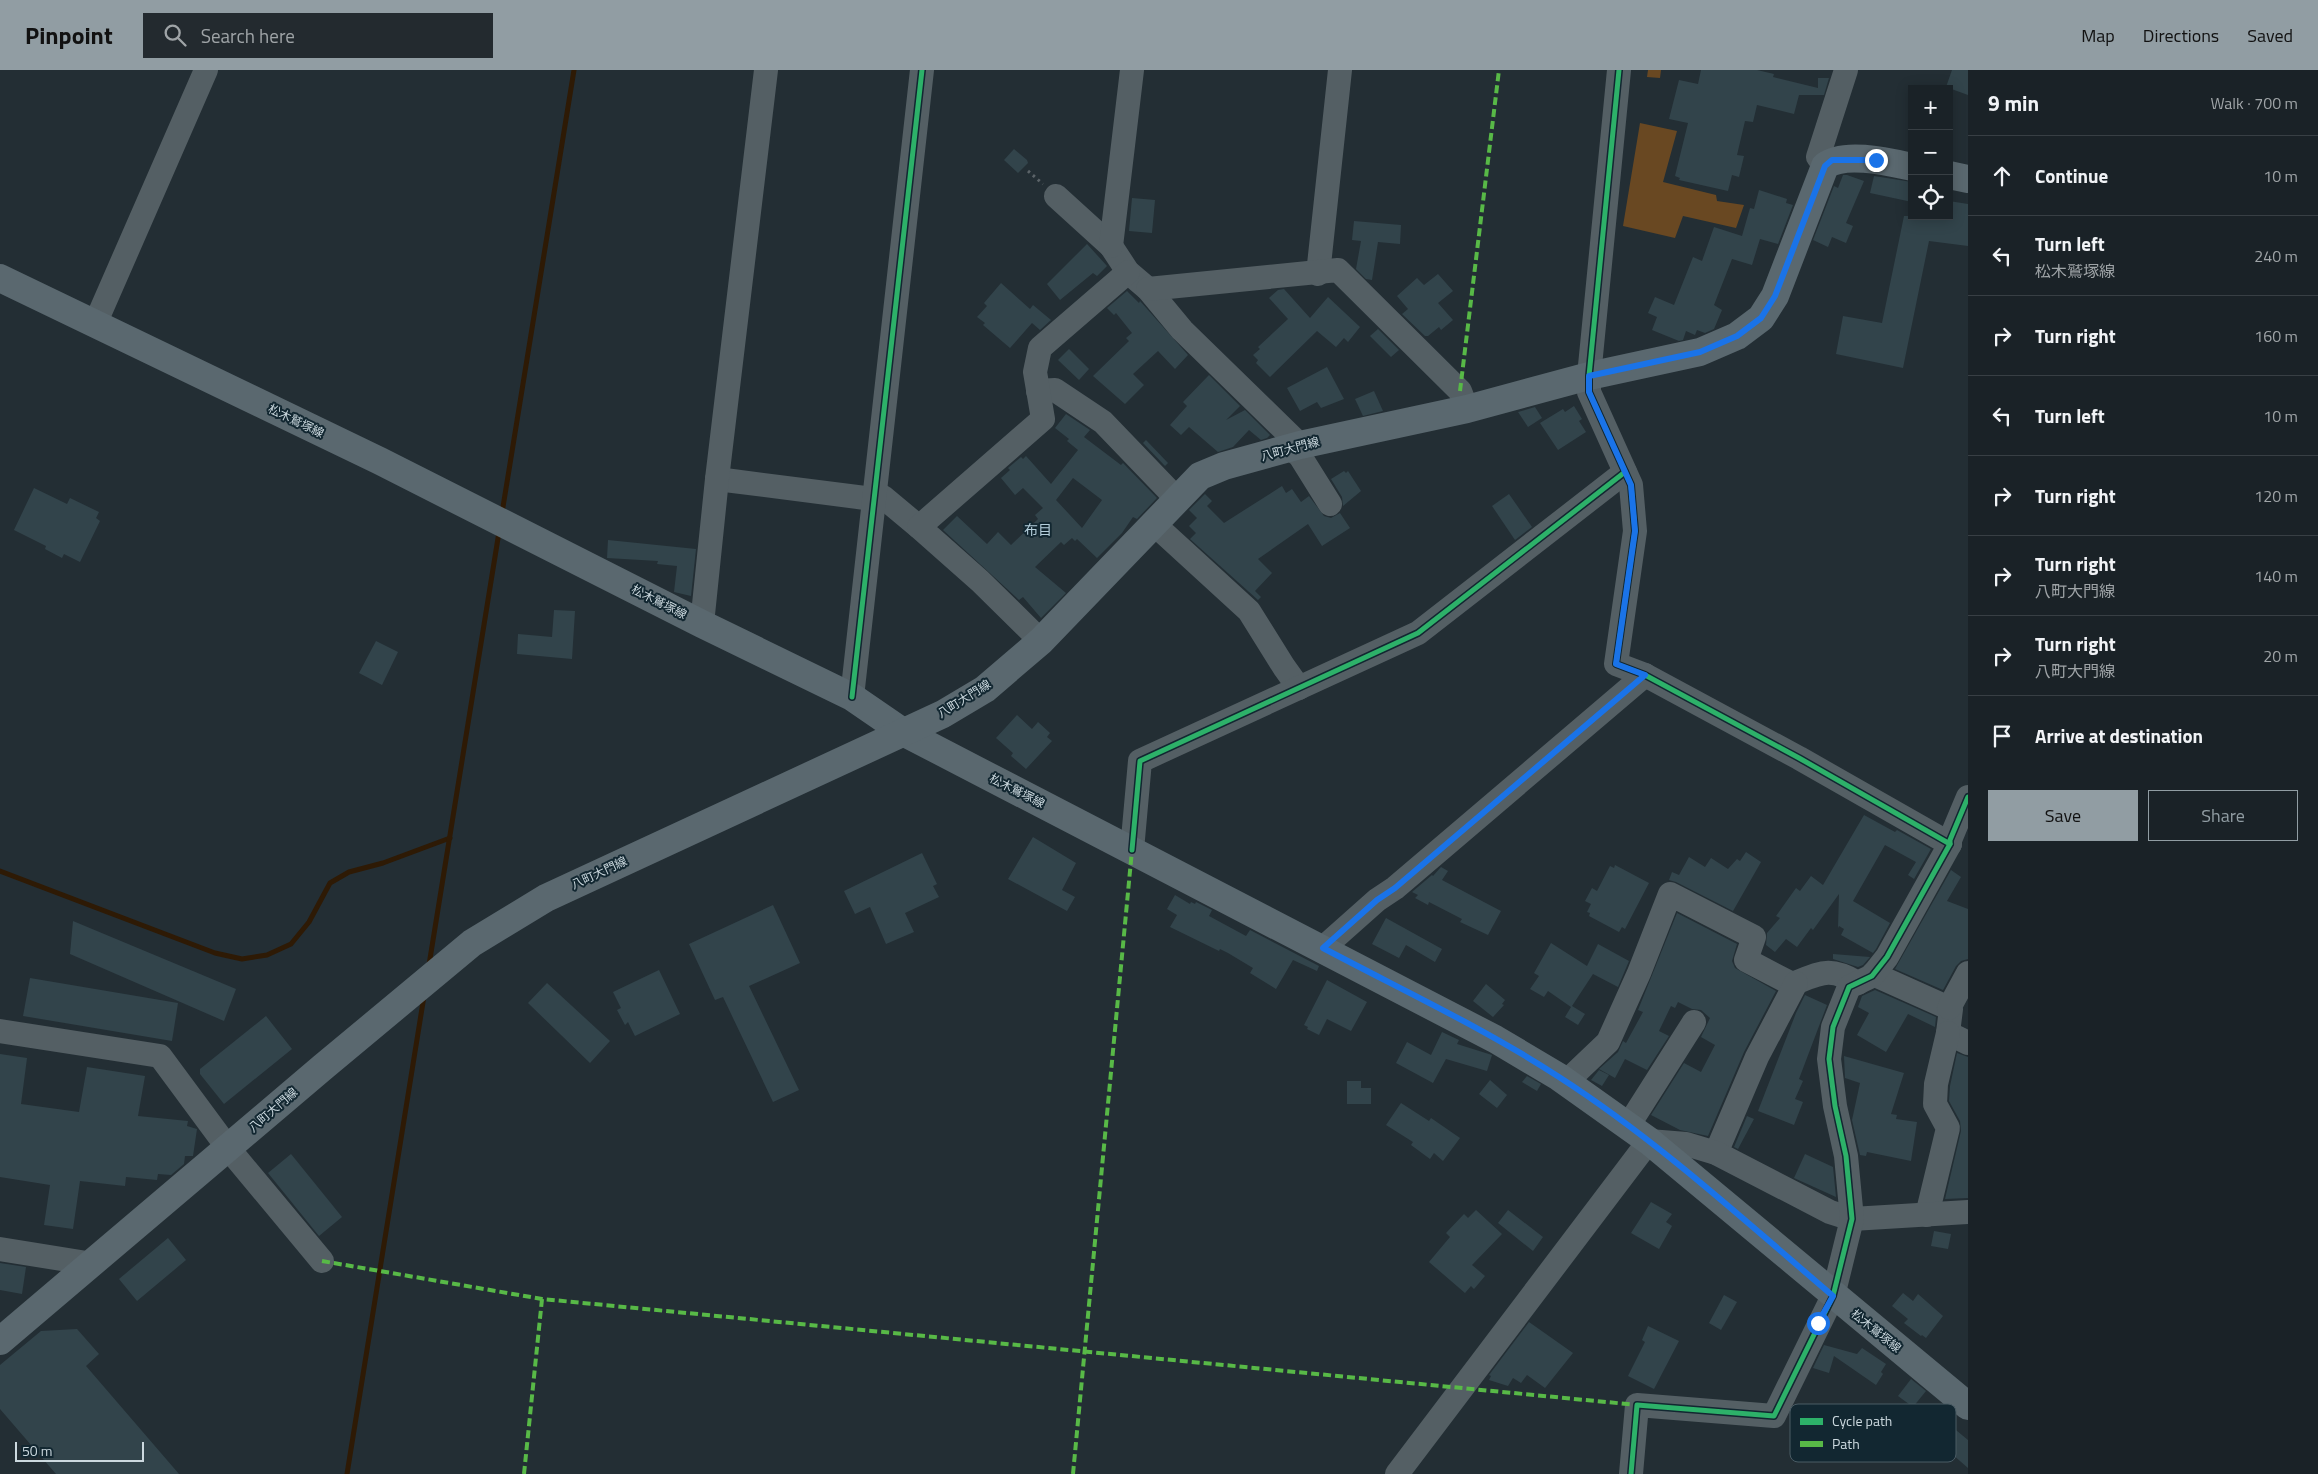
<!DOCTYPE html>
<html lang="en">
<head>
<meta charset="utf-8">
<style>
  body { margin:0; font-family:"Titillium Web","Noto Sans JP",sans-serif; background:#232a2f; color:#f1f3f6 }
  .controls { position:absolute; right:15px; top:15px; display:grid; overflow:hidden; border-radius:0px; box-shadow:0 2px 12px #0003 }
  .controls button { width:45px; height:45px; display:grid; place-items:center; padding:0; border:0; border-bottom:1px solid #383f44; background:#1a2227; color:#f1f3f6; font:25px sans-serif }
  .scale { position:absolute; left:15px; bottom:12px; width:129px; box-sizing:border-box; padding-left:5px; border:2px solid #ccd9df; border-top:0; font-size:14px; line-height:18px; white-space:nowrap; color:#ccd9df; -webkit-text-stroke:4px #122731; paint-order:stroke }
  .stop { position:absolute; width:15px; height:15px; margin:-11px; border:4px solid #1a73e8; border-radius:50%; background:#fff }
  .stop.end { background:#1a73e8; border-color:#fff; box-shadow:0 1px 5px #0008 }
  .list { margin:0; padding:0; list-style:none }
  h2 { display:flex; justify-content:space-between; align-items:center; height:65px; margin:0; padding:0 20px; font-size:21px }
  h2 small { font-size:16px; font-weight:400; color:#9fa4a7 }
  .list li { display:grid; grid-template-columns:32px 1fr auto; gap:15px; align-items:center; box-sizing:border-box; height:80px; padding:0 20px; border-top:1px solid #383f44 }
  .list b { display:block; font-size:19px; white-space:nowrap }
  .list p { margin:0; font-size:16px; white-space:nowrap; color:#9fa4a7 }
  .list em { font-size:16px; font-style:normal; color:#9fa4a7 }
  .actions { display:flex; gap:10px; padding:15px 20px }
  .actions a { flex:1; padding:11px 0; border:1px solid #919da3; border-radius:0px; text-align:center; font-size:18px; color:#919da3 }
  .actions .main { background:#919da3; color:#111 }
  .icon { flex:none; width:28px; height:28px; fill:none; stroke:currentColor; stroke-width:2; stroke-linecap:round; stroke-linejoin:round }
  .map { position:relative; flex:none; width:1968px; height:1404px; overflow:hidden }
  header { display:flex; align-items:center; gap:30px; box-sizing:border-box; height:70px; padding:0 25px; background:#919da3; color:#111 }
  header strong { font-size:24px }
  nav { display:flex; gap:28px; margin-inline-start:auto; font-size:18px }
  .search { width:350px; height:45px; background:#232a2f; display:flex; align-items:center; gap:12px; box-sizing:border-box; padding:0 18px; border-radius:0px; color:#9fa4a7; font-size:19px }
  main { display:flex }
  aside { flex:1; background:#1a2227 }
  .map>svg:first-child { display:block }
  .green { fill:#694822 }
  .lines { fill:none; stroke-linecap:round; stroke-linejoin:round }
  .stream { stroke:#2e1a05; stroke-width:5 }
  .building { fill:#32444b; fill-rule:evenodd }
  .path { stroke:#5c6469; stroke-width:3; stroke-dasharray:2.5 4; stroke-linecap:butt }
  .minor { stroke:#545f64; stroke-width:24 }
  .major { stroke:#5a686f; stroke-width:28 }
  .quiet { stroke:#58b947; stroke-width:4; stroke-dasharray:8 4; stroke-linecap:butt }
  .cycleway-casing { stroke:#122731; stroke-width:8 }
  .cycleway { stroke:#2db169; stroke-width:5 }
  .route { stroke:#1a73e8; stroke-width:6 }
  .labels { text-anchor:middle; stroke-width:4; stroke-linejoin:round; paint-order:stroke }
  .street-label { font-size:12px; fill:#ccd9df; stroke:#122731 }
  .neighbourhood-label { font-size:14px; fill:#b5cfdc; stroke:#122731 }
  .key { fill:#122731; stroke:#4a5c65; stroke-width:1 }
  .key-label { font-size:14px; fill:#ccd9df }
</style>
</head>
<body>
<header>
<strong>Pinpoint</strong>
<div class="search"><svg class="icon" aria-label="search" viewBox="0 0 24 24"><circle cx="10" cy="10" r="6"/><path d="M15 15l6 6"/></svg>Search here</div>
<nav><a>Map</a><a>Directions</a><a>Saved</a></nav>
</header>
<main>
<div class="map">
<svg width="1968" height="1404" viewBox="0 0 1968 1404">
  <rect width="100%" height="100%" fill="#232e34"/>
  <g class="green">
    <path d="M1648,0H1661L1660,8L1647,7Z"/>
    <path d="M1640,53L1677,61L1663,112L1716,125L1717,131L1744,135L1736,158L1683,146L1675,168L1623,156Z"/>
  </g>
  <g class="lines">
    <g class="stream">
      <path d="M502,443L574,0"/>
      <path d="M0,801L215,883L242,889L267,885L291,874L309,852L330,813L349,802L383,793L450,768"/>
      <path d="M429,895L499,462"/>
      <path d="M347,1404L424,926"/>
    </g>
  </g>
  <g class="building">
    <path d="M1701,0H1757L1774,4L1773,7L1818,18V8H1829L1824,25H1799L1794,44L1757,35L1753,52L1745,51L1737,85L1744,86L1739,107L1732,105L1728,121L1679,110L1680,108L1675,106L1688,53L1669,49L1679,10L1698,14Z"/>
    <path d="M1952,0H1968V25L1946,17Z"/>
    <path d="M1014,79L1027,90L1028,93L1018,103L1004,90Z"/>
    <path d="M1843,105H1847L1864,111L1846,153L1853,156L1846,173L1832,167L1828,177L1813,170L1834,116L1838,118Z"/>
    <path d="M1874,106L1912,112V132L1870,123Z"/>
    <path d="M1759,120L1787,129L1786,133L1793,135L1778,174L1760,169L1752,195L1732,189L1714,235L1722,240L1714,259L1705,263L1697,260L1695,265L1686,261L1683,270L1679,271L1652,260L1657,247L1648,243L1655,227L1674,235L1693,187L1702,191L1714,157L1742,166L1750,138L1754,139Z"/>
    <path d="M1132,128L1155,130L1152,163L1129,161Z"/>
    <path d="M1949,131L1968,134V176L1929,171L1903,298L1836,284L1843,246L1882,253L1904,146H1949Z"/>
    <path d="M1354,151L1401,155L1400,174L1378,172L1372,210L1366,209L1356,199L1361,171L1352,170Z"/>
    <path d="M1087,174L1107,196L1097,206L1093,203L1060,230L1047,214Z"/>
    <path d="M1438,204L1453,221L1438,233L1453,250L1441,260L1439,257L1428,266H1425L1402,244L1408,239L1397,226L1417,208L1424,215Z"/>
    <path d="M1001,213L1030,239L1033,235L1051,250L1040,260L1032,253L1010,278L983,255L985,253L977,247L987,236L984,233Z"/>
    <path d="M1284,219L1310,248L1328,227L1360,257L1348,272L1344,268L1336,277L1317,261L1270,307L1256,293L1258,290L1253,285L1260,279L1258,277L1288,249L1269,228L1278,220Z"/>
    <path d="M1127,221L1139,233L1140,231L1188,285L1175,299L1158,281L1133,304L1144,315L1125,334L1093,306L1129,271L1126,268L1132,263L1116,243L1114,245L1107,238Z"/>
    <path d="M1378,259L1399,280L1391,287L1370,266Z"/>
    <path d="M1069,279L1089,299L1079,310L1058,290Z"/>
    <path d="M1327,297L1344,329L1321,338L1317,332L1300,341L1287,318Z"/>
    <path d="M1209,305L1240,336L1226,350L1245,340L1270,365L1267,368L1261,370L1249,360L1233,377L1218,382L1189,357L1181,365L1170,355L1187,336L1183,332Z"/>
    <path d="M1374,321L1383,341L1363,346L1355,329Z"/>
    <path d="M1574,336L1582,349L1579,351L1586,362L1558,380L1540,353L1563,339L1565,342Z"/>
    <path d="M1535,337L1542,348L1528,357L1518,342Z"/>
    <path d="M1066,344L1090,360L1084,367L1121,395L1123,393L1157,428L1137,449L1133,447L1122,463L1097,488L1077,469L1075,471L1072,468L1064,475L1061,472L1035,497L1066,523L1041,548L1023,527L1019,530L943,460L957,446L987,474L998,462L1011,475L1038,449L1035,445L1043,438L1023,418L1015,425L1001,408L1010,400L1008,398L1021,387L1023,389L1026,386L1051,414L1078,380L1067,371L1069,369L1055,358ZM1073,408L1102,430L1082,458L1056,430Z"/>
    <path d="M1146,370L1168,393L1165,396L1143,373Z"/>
    <path d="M1344,401L1346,403L1348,401L1361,421L1343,436L1342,427L1331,409Z"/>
    <path d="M1282,416L1286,423L1292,419L1301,432L1309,426L1324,446L1331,448L1340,443L1350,458L1322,476L1308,454L1258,489L1272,503L1255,521L1261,527L1258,530L1190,469L1196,463L1189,456L1197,448L1189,440L1205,424L1212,431L1207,436L1224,453Z"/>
    <path d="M34,418L67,434L70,428L99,442L96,448L100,451L80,492L64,484L62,488L45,479L46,476L14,460Z"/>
    <path d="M1509,424L1532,457L1515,470L1492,436Z"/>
    <path d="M608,470L696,479L691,526L674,522L677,496L657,494L658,491L607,488Z"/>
    <path d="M554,540L575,541L572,589L517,584L518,564L552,567Z"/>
    <path d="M376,571L398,582L382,615L359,603Z"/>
    <path d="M1017,645L1032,659L1038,652L1050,663L1047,667L1052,671L1026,699L1011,686L1013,683L996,668Z"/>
    <path d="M1864,745L1895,762L1897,760L1931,779L1914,809L1908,805L1916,792L1885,775L1853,831L1890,853L1876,879L1873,883L1841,865L1844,859L1839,856L1838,858L1839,824L1813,860L1811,858L1797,877L1786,869L1775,882L1766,875L1767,863L1780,848L1776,846L1796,818L1800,821L1811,806L1823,815Z"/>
    <path d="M1033,767L1076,793L1062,820L1075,827L1067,841L1008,809Z"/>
    <path d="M1746,782L1761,792L1733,841L1676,812L1669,810L1672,802L1679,805L1689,787L1705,797L1711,788L1728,799L1737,789L1740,791Z"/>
    <path d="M922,783L937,814L933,816L939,827L905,843L914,862L886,874L870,837L855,844L844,821Z"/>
    <path d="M1615,795L1649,813L1625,859L1622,857L1619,862L1589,846L1590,843L1587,842L1591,834L1585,831L1592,818L1597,821L1610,796L1614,798Z"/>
    <path d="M1441,797L1448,801L1442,810L1501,841L1488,865L1460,852L1462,849L1429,832L1428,835L1415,828L1418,825L1412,822L1432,805L1433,806Z"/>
    <path d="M1951,800L1961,807L1947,831L1968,839V889L1961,891L1956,896L1943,920L1895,899Z"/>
    <path d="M1175,825L1190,834L1191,832L1195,834L1196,832L1212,840L1209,846L1246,866L1250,860L1319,896L1317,901L1293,890L1276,919L1250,903L1253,898L1228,883L1220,879L1219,881L1170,857L1177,845L1167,839Z"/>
    <path d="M773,835L800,893L749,916L799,1020L773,1032L723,927L715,930L689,874Z"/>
    <path d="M1677,843L1737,874L1732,891L1735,898L1776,921L1744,982L1708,1066L1680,1060L1651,1045L1684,993L1701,1002L1715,975L1701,967L1710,948L1701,940L1692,939L1678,932L1675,938L1671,936L1659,961L1669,966L1647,1000L1625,989L1615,1008L1599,999L1618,982L1623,971L1626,973L1643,942L1638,940Z"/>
    <path d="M1386,848L1442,879L1435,892L1406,875L1399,888L1372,874Z"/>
    <path d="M73,851L236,919L224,951L70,884Z"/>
    <path d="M1551,873L1587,896L1598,874L1629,891L1618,917L1593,904L1572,936L1585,944L1578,955L1565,947L1571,937L1548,921L1544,927L1530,919L1539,906L1534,903Z"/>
    <path d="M1833,884L1870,887L1863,895L1858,897L1833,889Z"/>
    <path d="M659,900L680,944L635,966L628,952L625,955L617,940L621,938L613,922Z"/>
    <path d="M30,908L178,933L172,971L23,946Z"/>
    <path d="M1327,910L1367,932L1351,961L1327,949L1319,965L1307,959L1308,957L1304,955Z"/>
    <path d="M547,913L610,971L590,993L528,933Z"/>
    <path d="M1486,914L1505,930L1502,934L1504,935L1493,947L1473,931Z"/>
    <path d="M1875,920L1936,947L1935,957L1908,944L1886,982L1857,965L1869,943L1858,937L1862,926Z"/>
    <path d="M1805,925L1827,935L1799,1009L1803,1011L1795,1029L1803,1032L1794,1055L1758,1041L1796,943Z"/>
    <path d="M266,946L292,979L224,1034L200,1004V999Z"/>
    <path d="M1442,962L1459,970L1457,974L1492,985L1487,1001L1446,989L1433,1013L1396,993L1407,972L1431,985Z"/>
    <path d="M1957,983L1968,987V1128L1945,1129L1961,1061L1960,1051L1949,1031L1950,1016Z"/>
    <path d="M0,984L27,988L21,1034L79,1042L87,997L145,1006L138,1046L188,1051L187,1056L197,1059L193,1086H185L184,1094L171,1105L158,1104L157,1110L126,1107L125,1116L80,1111L73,1159L44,1155L50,1115L0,1107Z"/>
    <path d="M1844,986L1904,1003L1891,1044L1897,1045L1896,1049L1917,1052L1911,1091L1867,1082L1866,1086L1860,1085L1852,1050L1860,1013L1845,1008Z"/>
    <path d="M1599,1000L1609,1005L1602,1016L1591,1010Z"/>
    <path d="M1527,1006L1541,1014L1537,1021L1522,1012Z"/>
    <path d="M1490,1010L1507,1025L1497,1038L1479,1024Z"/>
    <path d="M1347,1011H1361V1018H1371V1034H1347Z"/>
    <path d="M1401,1033L1429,1051L1431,1048L1460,1068L1443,1091L1434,1083L1430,1089L1411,1075L1413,1072L1386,1055Z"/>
    <path d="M1747,1046L1754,1049L1738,1079L1734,1077Z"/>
    <path d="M291,1084L342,1147L319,1166L268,1103Z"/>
    <path d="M1805,1084L1833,1097L1836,1127L1794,1108Z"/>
    <path d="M1651,1132L1672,1144L1666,1152L1672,1156L1659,1179L1631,1163Z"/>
    <path d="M1476,1140L1502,1164L1472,1195L1485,1206L1474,1219L1471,1216L1465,1223L1429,1192L1450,1167L1446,1163L1464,1144L1468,1148Z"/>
    <path d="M1508,1140L1543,1167L1533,1181L1498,1153Z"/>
    <path d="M1934,1161L1951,1164L1948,1179L1931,1176Z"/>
    <path d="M168,1168L186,1190L137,1231L119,1209Z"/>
    <path d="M0,1193L26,1197L22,1224L0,1220Z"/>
    <path d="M1903,1223L1913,1231L1918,1224L1943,1246L1926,1268L1922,1265L1921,1266L1904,1253L1908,1249L1892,1236Z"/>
    <path d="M1724,1225L1737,1232L1721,1260L1709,1253Z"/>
    <path d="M1529,1252L1573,1283L1545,1318L1527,1305L1521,1313L1513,1308L1508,1316L1489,1310L1491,1306L1489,1305Z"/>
    <path d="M1648,1256L1679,1271L1654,1319L1628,1306L1645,1272L1642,1270Z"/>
    <path d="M77,1259L99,1284L86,1296L179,1404H56L0,1339V1295L41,1261Z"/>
    <path d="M1824,1275L1857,1284L1862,1278L1886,1294L1881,1302L1883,1304L1876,1315L1834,1286L1829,1303L1813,1298Z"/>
    <path d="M1911,1309L1926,1321L1913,1337L1898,1326Z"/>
    <path d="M1928,1341L1936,1349L1939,1346L1968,1370V1398L1944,1377L1941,1380L1928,1369L1919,1380L1905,1368Z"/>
  </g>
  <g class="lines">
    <path class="path" d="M1028,101L1043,114"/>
    <g class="minor">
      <path d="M1619,0L1589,306V322L1631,415L1635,461L1616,594L1645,605L1799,688L1950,774"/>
      <path d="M1825,96L1818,87L1846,0"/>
      <path d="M1056,126L1111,176L1128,202L1148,219L1182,260L1300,375"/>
      <path d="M1111,176L1132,0"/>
      <path d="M1318,204L1340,0"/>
      <path d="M1148,219L1338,200L1460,321L1467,339"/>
      <path d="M95,254L206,0"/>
      <path d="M1038,321L1055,320L1103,352L1177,429"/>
      <path d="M1290,378L1300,386L1330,434"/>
      <path d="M717,409L873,429"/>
      <path d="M874,426L883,427L919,457"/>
      <path d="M1154,454L1249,541L1284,597L1299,618"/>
      <path d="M702,554L717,409L766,0"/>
      <path d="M1041,571L980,511L919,457L1043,349L1035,302L1040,278L1128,202"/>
      <path d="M852,627L922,0"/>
      <path d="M1132,780L1140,691L1418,563L1625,402"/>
      <path d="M1323,878L1377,830L1395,818L1645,605"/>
      <path d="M1873,904L1951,939L1948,963L1968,973"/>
      <path d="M1949,938L1968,903"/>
      <path d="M0,961L160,986L228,1078L322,1191"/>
      <path d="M1566,1012L1608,972L1639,903L1670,824L1754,867L1746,890L1792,914C1821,903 1829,896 1858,913"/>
      <path d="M1628,1056L1694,952"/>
      <path d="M1716,1083L1757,987L1796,913"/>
      <path d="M1927,1145L1948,1058L1935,1034L1936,1014L1948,963"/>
      <path d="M0,1179L93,1194"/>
      <path d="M1397,1404L1649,1071L1686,1074L1716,1083L1830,1142L1852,1149L1968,1142"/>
      <path d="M1631,1404L1637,1335L1774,1346L1833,1226L1852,1149L1846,1086L1835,1036L1829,989L1833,957L1849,917L1872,906L1887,887L1950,774V770L1968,727"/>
    </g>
    <g class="major">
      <path d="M1949,105L1968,109"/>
      <path d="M0,208L380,391L702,554L852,627L903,662L1495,969L1559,1007L1649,1071L1968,1336"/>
      <path d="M0,1271L323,997L472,873L546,828L943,644L985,619L1041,571L1200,406L1224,396L1300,375L1467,339L1589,306L1700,282L1737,266L1761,248L1775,226L1825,96C1844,81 1889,92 1912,97"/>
    </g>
    <g class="quiet">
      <path d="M1460,321L1499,0"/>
      <path d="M322,1191L542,1229L1637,1335"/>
      <path d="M524,1404L542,1229"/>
      <path d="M1073,1404L1132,780"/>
    </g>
    <defs>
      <g id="cycleway">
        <path d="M1619,0L1589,306V322L1631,415L1635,461L1616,594L1645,605L1799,688L1950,774"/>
        <path d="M852,627L922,0"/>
        <path d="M1132,780L1140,691L1418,563L1625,402"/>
        <path d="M1631,1404L1637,1335L1774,1346L1833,1226L1852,1149L1846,1086L1835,1036L1829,989L1833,957L1849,917L1872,906L1887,887L1950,774V770L1968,727"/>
      </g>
    </defs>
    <use href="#cycleway" class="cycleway-casing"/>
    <use href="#cycleway" class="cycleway"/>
  </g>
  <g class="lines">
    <path class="route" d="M1818,1253L1833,1226C1744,1150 1657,1070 1559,1007C1484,958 1402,920 1323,878L1377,830L1395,818L1645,605L1616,594L1635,461L1631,415L1589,322V306L1700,282L1737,266L1761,248L1775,226L1825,96L1832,90H1876"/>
  </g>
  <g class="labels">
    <g class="street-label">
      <text transform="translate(296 351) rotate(26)" y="4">松木鷲塚線</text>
      <text transform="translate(1290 379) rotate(-15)" y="4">八町大門線</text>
      <text transform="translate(659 532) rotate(27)" y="4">松木鷲塚線</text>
      <text transform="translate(964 629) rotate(-32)" y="4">八町大門線</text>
      <text transform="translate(1017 721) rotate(27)" y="4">松木鷲塚線</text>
      <text transform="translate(599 803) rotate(-25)" y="4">八町大門線</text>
      <text transform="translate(273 1040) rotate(-41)" y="4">八町大門線</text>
      <text transform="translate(1876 1261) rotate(39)" y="4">松木鷲塚線</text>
    </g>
    <g class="neighbourhood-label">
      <text x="1038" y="465">布目</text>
    </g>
  </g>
  <rect x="1790" y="1334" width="166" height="58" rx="8" class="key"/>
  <rect x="1800" y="1348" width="23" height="7" fill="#2db169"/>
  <rect x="1800" y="1371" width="23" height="6" fill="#58b947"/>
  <g class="key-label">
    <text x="1832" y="1356">Cycle path</text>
    <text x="1832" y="1379">Path</text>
  </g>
</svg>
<div class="controls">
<button>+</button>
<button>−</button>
<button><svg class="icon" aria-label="locate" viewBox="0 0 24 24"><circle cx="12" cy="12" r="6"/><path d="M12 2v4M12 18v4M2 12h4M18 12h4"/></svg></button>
</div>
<div class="scale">50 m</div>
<div class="stop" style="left:1818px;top:1253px"></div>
<div class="stop end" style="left:1876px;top:90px"></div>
</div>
<aside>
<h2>9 min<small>Walk · 700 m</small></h2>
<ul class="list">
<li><svg class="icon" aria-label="ahead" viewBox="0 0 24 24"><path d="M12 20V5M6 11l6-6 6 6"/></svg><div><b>Continue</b></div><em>10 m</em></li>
<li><svg class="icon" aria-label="left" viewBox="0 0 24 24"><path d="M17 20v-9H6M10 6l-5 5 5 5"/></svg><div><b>Turn left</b><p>松木鷲塚線</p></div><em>240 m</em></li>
<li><svg class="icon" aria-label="right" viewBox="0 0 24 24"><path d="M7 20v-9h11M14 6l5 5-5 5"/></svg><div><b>Turn right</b></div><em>160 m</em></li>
<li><svg class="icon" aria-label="left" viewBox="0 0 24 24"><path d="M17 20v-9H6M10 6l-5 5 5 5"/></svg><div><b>Turn left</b></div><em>10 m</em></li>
<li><svg class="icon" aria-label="right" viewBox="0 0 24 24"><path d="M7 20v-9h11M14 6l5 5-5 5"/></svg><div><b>Turn right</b></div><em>120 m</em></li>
<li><svg class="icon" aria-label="right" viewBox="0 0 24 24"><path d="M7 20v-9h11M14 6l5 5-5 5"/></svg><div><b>Turn right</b><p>八町大門線</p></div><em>140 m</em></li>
<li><svg class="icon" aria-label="right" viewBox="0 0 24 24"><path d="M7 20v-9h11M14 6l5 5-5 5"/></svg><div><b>Turn right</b><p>八町大門線</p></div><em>20 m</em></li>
<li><svg class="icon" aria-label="arrive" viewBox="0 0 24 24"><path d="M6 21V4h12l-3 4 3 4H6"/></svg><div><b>Arrive at destination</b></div></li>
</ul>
<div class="actions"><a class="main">Save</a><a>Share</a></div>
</aside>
</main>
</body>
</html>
